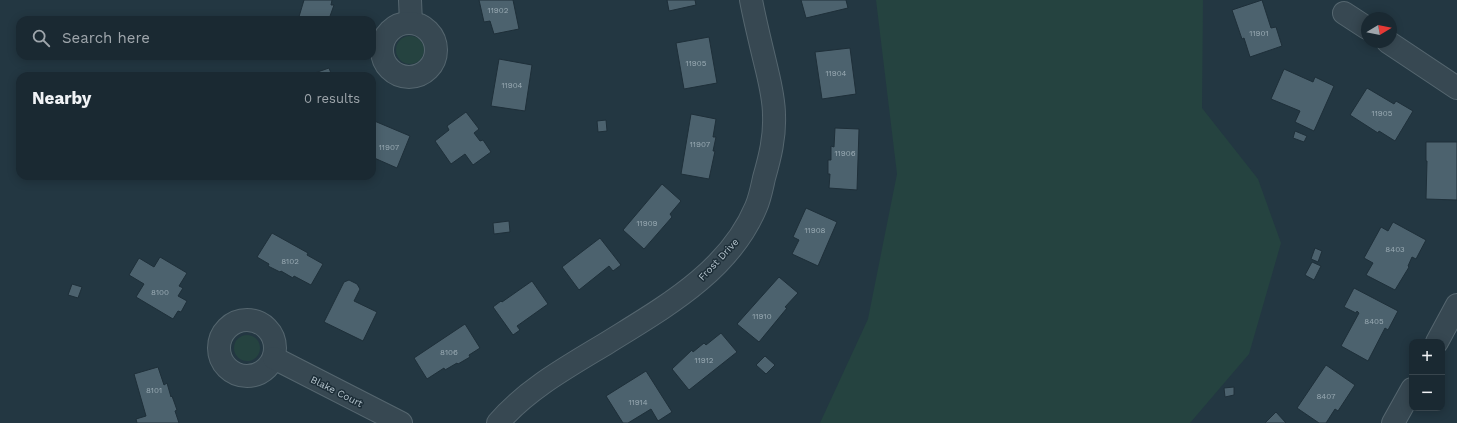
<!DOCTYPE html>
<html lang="en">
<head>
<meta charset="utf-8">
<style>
  body { margin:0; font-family:"Work Sans",sans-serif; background:#27353e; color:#f1f3f6 }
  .controls { position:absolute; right:12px; bottom:12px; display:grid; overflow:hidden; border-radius:8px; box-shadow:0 2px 10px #0003 }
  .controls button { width:36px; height:36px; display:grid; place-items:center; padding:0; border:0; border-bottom:1px solid #38454d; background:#1a2932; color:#f1f3f6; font:20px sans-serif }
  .compass { position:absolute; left:1361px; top:12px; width:36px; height:36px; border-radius:50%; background:#1a2932; box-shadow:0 2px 10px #0003; rotate:80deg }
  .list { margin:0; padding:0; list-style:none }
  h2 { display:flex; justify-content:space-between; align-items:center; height:52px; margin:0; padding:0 16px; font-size:17px }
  h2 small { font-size:13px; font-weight:400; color:#9fa6ac }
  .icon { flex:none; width:22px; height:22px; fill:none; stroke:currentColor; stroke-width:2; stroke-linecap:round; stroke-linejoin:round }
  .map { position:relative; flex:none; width:1457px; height:423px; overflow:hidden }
  .search { position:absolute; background:#1a2932; box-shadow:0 2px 10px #0003; left:16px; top:16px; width:360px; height:44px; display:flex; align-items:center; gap:10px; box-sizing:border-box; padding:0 14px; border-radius:12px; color:#9fa6ac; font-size:15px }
  .panel { position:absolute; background:#1a2932; box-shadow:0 2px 10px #0003; left:16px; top:72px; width:360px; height:108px; border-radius:12px }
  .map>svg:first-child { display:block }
  .green { fill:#254340 }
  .building { fill:#4c626e; stroke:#1e2f39 }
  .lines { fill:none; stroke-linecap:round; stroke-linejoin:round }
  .street-casing { stroke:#55666f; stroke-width:24 }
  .street { stroke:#374852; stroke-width:22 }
  .labels { text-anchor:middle; stroke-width:3; stroke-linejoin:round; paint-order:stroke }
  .number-label { font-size:8px; fill:#9aabb4 }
  .street-label { font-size:10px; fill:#b4c3cc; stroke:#1c2d37 }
</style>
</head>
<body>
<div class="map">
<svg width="1457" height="423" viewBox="0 0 1457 423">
  <rect width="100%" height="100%" fill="#233742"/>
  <g class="green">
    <path d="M876,0H1203L1202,108L1258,179L1281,243L1249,354L1190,423H820L868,319L897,174Z"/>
    <circle cx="410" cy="50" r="14"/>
    <circle cx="247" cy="348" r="13"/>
  </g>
  <g class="building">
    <path d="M304,0H332L331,5H334L329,19L331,20H298Z"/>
    <path d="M479,0H513L519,29L494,34L490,21L484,22Z"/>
    <path d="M667,0H695L696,5L669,11Z"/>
    <path d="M801,0H846L848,8L806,18Z"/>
    <path d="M1262,0L1271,28L1276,27L1282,46L1250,57L1244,38L1242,39L1232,10Z"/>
    <path d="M709,37L717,83L684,89L676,43Z"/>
    <path d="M850,48L856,94L822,99L815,52Z"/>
    <path d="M499,59L532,65L525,111L491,106Z"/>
    <path d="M329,68L332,76H306Z"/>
    <path d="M1284,69L1313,82L1315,77L1334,86L1314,131L1295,122L1300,111L1271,99Z"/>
    <path d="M1367,88L1394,104L1396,101L1413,111L1395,141L1379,131L1378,133L1350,115Z"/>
    <path d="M466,112L479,129L474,133L480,141L483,140L491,152L473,165L465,154L451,164L435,141L449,130L447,126Z"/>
    <path d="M691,114L716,119L713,137H716L713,151H715L709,179L681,174Z"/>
    <path d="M372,120L410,136L397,168L372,157Z"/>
    <path d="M606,120L607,131L598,132L597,121Z"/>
    <path d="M835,128L859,129L857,190L829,188L830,174H828V160H831V146L834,147Z"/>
    <path d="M1295,131L1307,136L1304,142L1293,138Z"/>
    <path d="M1426,142H1457V200L1426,199L1427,161H1426Z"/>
    <path d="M662,184L681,201L670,214L672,217L644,249L623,230Z"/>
    <path d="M806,208L837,222L818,266L792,254L799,240L793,237Z"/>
    <path d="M509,221L510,232L494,234L493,223Z"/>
    <path d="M1393,222L1426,240L1416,259L1412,257L1408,266L1409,267L1395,290L1366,275L1373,263L1364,258L1381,227L1388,231Z"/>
    <path d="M272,233L308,253L307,255L323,264L311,285L294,276L293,278L281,271L280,272L268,266L269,264L257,257Z"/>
    <path d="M600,238L621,265L613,271L609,266L579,290L562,267Z"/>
    <path d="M1315,248L1322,251L1318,262L1311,259Z"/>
    <path d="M160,257L187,273L179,286L183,288L178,296L187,301L181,312L178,311L173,319L136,297L144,284L129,275L139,258L154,267Z"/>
    <path d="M1312,262L1321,266L1314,280L1305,275Z"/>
    <path d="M779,277L798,293L785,307L787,308L759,342L737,324Z"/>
    <path d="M349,280L357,284L360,289L354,301L377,312L363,341L324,322L344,282Z"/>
    <path d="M532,281L548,304L517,326L520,330L513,335L493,307L501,301L502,302Z"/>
    <path d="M72,284L82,287L78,298L68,295Z"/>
    <path d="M1354,288L1398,311L1388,330L1385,328L1368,361L1341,346L1359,313L1357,311L1356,313L1344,307Z"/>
    <path d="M465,324L480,348L469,355L470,357L458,364L457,363L445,370L444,368L427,379L414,358Z"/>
    <path d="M721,333L737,352L689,390L672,369L692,350L693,352L704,343L706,345Z"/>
    <path d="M765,356L775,365L766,374L756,365Z"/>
    <path d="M1326,365L1355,385L1338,411L1335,409L1326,423H1319L1297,408Z"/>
    <path d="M158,367L164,385L167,383L171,397L172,396L177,410L175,411L179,423H137L136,419L146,416L134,374Z"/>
    <path d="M646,371L672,412L658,421L651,409L628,423H623L606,396Z"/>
    <path d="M1234,387V395L1225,397L1224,388Z"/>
    <path d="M1276,412L1286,423H1265Z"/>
  </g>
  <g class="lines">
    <defs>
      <g id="street">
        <path d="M410,0L411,23"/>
        <path d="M1344,13L1367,28"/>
        <circle cx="409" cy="50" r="27"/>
        <path d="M1388,42L1457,88"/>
        <circle cx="247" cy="348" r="28"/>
        <path d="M1437,342L1457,305"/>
        <path d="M274,358L401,423"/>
        <path d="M498,423C527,389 569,366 607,343C663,308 729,272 756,207C760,198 762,187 764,178C770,157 775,137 774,115C774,97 769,79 765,62C760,41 755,21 751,0"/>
        <path d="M1393,423L1412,389"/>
      </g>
    </defs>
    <use href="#street" class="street-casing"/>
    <use href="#street" class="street"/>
  </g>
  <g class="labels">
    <g class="number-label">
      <text x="498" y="13">11902</text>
      <text x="1259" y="36">11901</text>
      <text x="696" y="66">11905</text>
      <text x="836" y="76">11904</text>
      <text x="512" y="88">11904</text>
      <text x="1382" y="116">11905</text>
      <text x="700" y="147">11907</text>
      <text x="389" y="150">11907</text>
      <text x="845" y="156">11906</text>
      <text x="647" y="226">11909</text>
      <text x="815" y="233">11908</text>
      <text x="1395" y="252">8403</text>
      <text x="290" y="264">8102</text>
      <text x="160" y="295">8100</text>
      <text x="762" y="319">11910</text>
      <text x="1374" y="324">8405</text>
      <text x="449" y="355">8106</text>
      <text x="704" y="363">11912</text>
      <text x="154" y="393">8101</text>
      <text x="1326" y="399">8407</text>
      <text x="638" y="405">11914</text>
    </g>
    <g class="street-label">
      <text transform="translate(718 259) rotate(-47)" y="4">Frost Drive</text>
      <text transform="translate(337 391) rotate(27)" y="4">Blake Court</text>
    </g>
  </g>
</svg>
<div class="controls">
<button>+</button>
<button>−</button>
</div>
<svg class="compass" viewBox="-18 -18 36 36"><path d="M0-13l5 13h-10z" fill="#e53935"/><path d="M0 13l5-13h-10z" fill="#9fa6ac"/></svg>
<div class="search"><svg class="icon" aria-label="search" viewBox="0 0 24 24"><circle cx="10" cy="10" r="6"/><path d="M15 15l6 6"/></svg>Search here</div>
<section class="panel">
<h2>Nearby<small>0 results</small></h2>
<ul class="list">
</ul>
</section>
</div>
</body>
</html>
